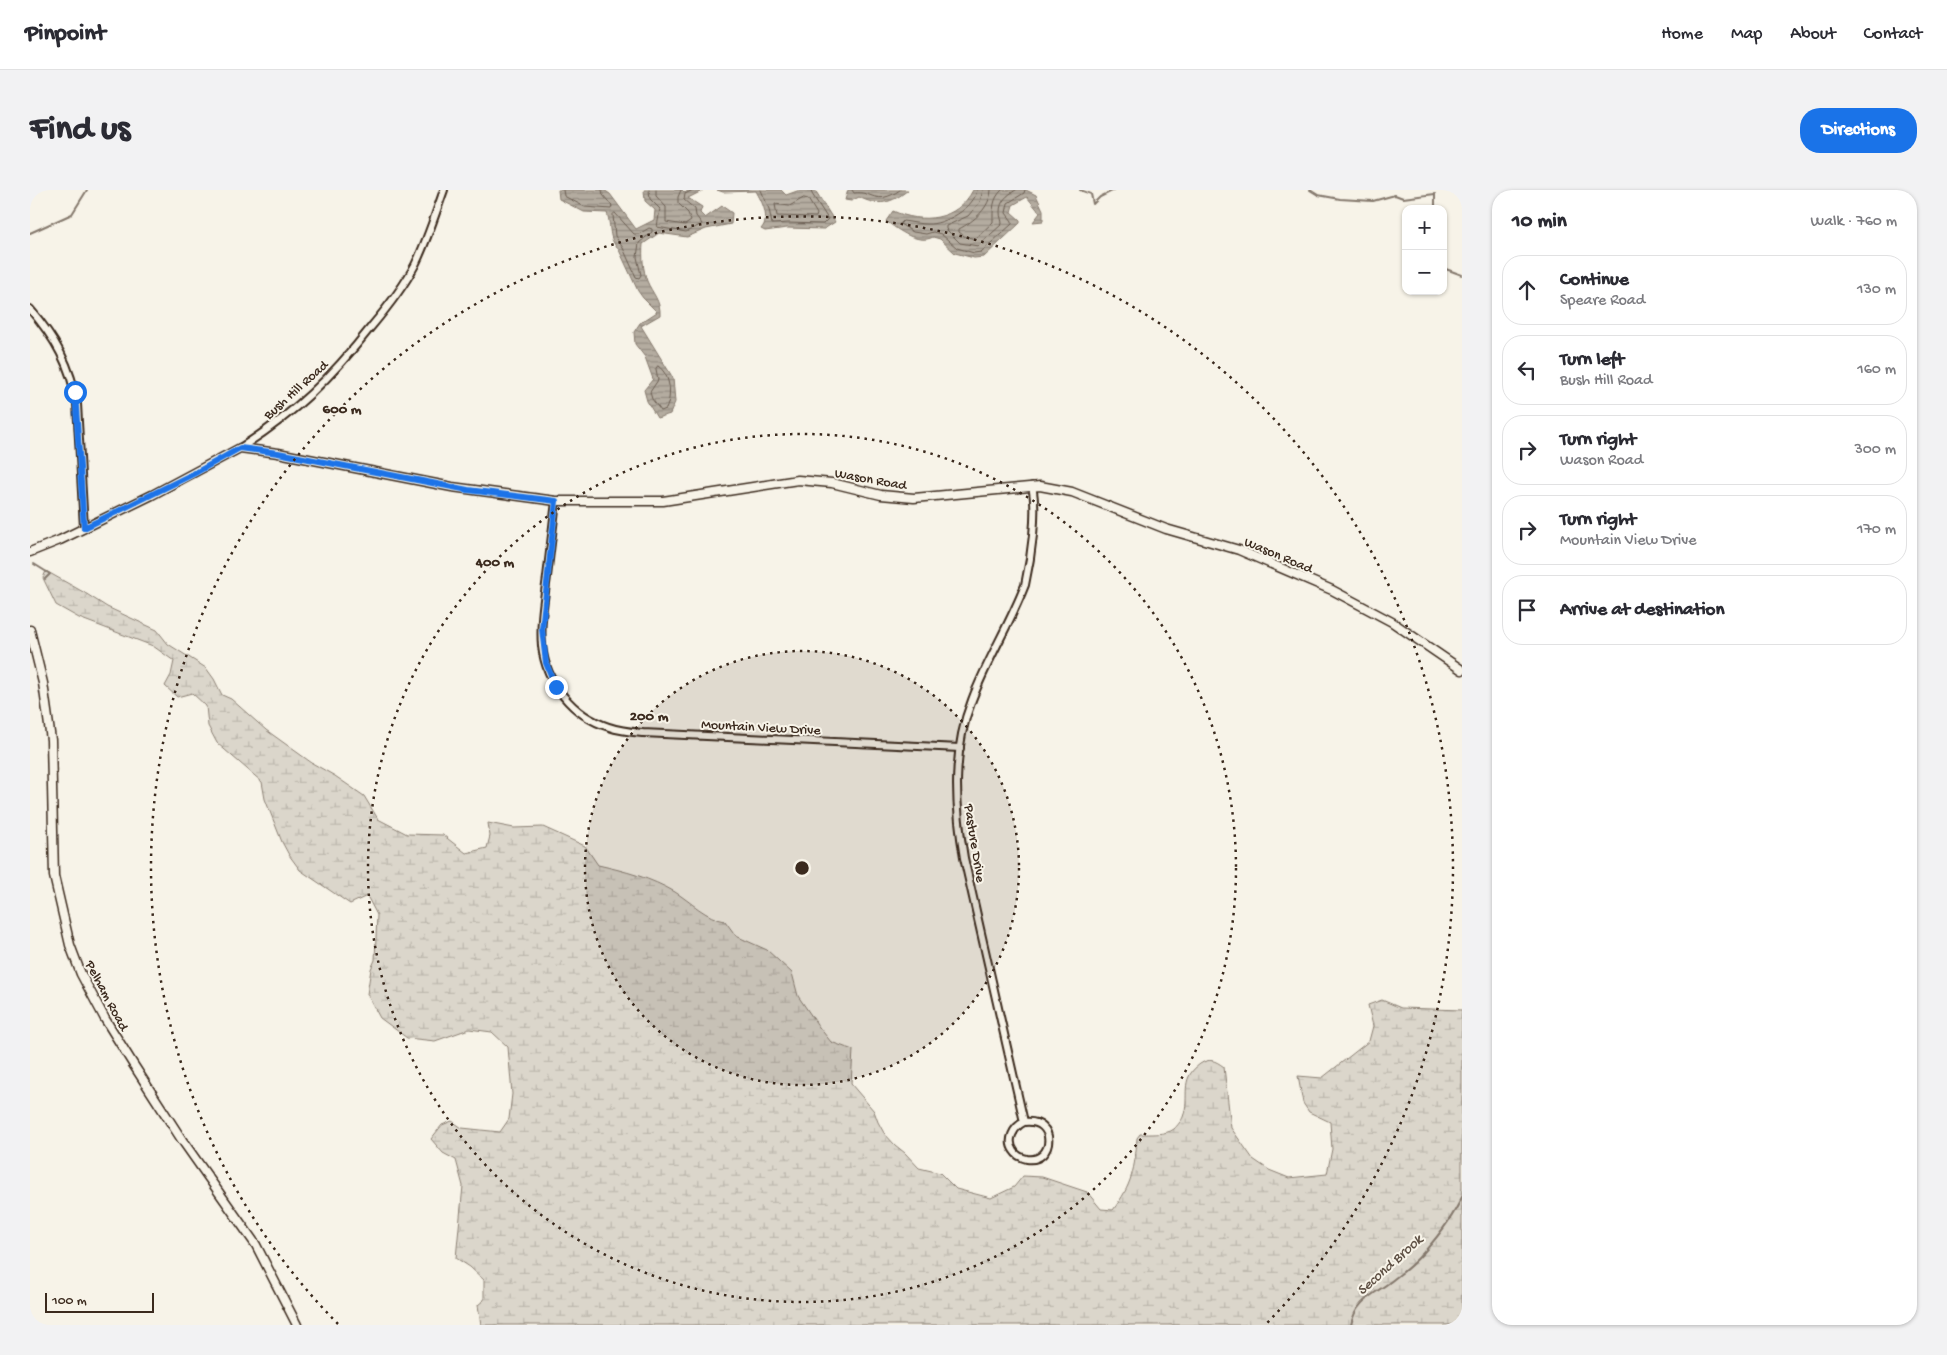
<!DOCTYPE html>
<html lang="en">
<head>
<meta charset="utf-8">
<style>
  body { margin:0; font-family:"Gochi Hand",sans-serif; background:#f2f2f3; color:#2b2b33 }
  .controls { position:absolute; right:15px; top:15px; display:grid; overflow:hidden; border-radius:10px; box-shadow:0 1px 4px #0004 }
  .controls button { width:45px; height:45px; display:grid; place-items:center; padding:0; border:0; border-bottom:1px solid #e1e1e2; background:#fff; color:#2b2b33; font:25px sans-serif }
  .scale { position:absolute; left:15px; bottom:12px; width:109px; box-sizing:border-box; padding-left:5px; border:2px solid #3b2a1e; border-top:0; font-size:14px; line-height:18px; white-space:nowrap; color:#3b2a1e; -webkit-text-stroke:4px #f7f3e8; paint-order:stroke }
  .stop { position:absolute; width:15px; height:15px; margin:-11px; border:4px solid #1a73e8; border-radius:50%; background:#fff }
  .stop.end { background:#1a73e8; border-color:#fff; box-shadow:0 1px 5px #0008 }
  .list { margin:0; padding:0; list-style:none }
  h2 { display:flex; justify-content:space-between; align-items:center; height:65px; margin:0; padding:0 20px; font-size:21px }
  h2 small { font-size:16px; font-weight:400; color:#7c7c81 }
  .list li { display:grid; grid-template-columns:32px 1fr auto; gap:15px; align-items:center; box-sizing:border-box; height:70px; margin:0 10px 10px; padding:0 10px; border:1px solid #e1e1e2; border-radius:20px }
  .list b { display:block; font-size:19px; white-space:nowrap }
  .list p { margin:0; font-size:16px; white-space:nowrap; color:#7c7c81 }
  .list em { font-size:16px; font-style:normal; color:#7c7c81 }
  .icon { flex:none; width:28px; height:28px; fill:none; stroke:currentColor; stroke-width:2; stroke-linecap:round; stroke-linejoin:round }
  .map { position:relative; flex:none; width:1432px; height:1135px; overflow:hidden; border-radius:20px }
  header { display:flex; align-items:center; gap:30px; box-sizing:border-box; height:70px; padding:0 25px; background:#fff; border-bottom:1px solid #e1e1e2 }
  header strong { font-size:24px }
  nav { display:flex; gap:28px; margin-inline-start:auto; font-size:18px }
  .intro { display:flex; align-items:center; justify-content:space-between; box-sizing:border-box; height:120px; padding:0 30px }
  h1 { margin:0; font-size:35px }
  .button { padding:12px 22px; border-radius:20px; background:#1a73e8; color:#fff; font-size:18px; font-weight:700 }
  main { display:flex; gap:30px; padding:0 30px }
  aside { flex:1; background:#fff; border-radius:20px; box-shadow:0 1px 4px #0004 }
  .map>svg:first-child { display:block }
  .wetland { fill:url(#wetland-marsh); stroke:#8b8074 }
  .water { fill:url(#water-rules); stroke:#84786c }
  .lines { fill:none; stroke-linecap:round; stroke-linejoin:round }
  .shore { stroke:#6b5e52; stroke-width:1 }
  .stream { stroke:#84786c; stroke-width:2 }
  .minor-casing { stroke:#3b2a1e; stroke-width:10 }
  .tertiary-casing { stroke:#3b2a1e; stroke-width:11 }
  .minor { stroke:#f7f3e8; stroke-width:6 }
  .tertiary { stroke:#f7f3e8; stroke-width:8 }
  .route { stroke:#1a73e8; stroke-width:6 }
  .ring { fill:none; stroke:#3b2a1e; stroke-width:2.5; stroke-dasharray:2.5 5 }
  .labels { text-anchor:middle; stroke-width:4; stroke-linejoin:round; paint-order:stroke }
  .street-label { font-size:14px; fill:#3b2a1e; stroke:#f7f3e8 }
  .water-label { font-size:15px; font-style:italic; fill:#5f5145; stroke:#f7f3e8 }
  .centre { fill:#3b2a1e; stroke:#f7f3e8; stroke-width:2.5 }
  .ring-label { font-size:15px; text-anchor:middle; font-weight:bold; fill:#3b2a1e; stroke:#f7f3e8; stroke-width:4; stroke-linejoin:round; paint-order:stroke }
</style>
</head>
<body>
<header>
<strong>Pinpoint</strong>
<nav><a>Home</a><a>Map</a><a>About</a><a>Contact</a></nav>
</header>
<div class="intro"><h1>Find us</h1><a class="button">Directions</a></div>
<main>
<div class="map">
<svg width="1432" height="1135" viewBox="0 0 1432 1135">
  <defs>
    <pattern id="wetland-marsh" width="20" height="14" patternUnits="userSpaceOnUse" patternTransform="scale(1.25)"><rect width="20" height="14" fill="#dbd6cb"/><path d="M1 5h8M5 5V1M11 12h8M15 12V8" fill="none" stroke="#bdb8ae"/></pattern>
    <pattern id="water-rules" width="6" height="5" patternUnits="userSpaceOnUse" patternTransform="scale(1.25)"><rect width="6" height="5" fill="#b4aca0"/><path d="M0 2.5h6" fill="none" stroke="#948c82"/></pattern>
  </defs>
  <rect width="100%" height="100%" fill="#f7f3e8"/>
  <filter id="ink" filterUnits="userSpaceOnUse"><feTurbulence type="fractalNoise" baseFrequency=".02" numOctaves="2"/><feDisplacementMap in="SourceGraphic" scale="10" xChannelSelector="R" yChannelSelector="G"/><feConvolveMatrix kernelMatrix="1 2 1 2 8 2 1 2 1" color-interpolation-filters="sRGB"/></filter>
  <g filter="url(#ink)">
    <path class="wetland" d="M16,381L55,403L77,417L127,440L138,454L176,478L184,489L192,505L201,509L236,540L282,573L305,586L334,606L348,629L377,644L413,645L436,663L457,658L460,646L458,633L484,638L513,637L555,656L568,675C595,681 621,688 645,702C661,712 676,728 695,731L706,746L737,760L762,783L768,806L789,837L801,852L823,860L821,894L844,921L848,932L854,943L865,955L875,963L889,978L910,983L926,999L961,1008L984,997L993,986L1012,987L1057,1002L1071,1019L1083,1020C1102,995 1105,978 1107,948L1110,944C1120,944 1136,945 1144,939C1147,936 1152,930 1153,927C1161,906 1148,890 1170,874C1179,868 1185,870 1194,877L1201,938L1223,969L1239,980L1259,988L1297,984L1302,959L1300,932L1279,922L1273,913L1268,886L1292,888L1339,851L1343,836L1338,815L1352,810L1371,818L1432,820V1135H451L448,1115L454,1110V1090L440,1077L426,1068L433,996L426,970L413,963L401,949L412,935L422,931L432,938L470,942L479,929L482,904L478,857L462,842L439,839L405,851L377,848L350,828L337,804L341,779L345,770L347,725L337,706L320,714L270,680L259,665L252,652L235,609L232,592L187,553L178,536L176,516L162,503L147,507L135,496L141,485L144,471L123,456L49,428L26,415L13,388Z"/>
    <g class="water">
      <path d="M528,0H574L580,4L606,39L624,30L625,20L615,11L614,0H652L655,3L659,0H674L658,8L672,17L670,23L675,28L692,16L702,23L701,34L676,39L657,47L629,43L613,54C612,66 613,80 617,91C622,103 631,111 630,125L611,136L643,188L645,212L640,224L627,228L617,211L614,200L623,189L615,167L605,154L604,142L610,133L627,122L613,108L608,101L589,60C577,47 582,38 577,23L554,22L529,9Z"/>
      <path d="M687,0H751L756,5L770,0H785L805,32L794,39L757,38L735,41L731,39C741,28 732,12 726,1L693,2Z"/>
      <path d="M818,0H878C862,13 848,17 829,7L821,11L815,10Z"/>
      <path d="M943,0H996L1006,5L1013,20V31L1003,32L1010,23L997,7L983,15L981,22L990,30V33L954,67L944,68L925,63L910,49L903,47C888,55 868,40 856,31L863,21C892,34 927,31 943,0Z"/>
    </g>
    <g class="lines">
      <g class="shore">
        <path d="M533,0L534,6L555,17L581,19L582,16L573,5L572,0"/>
        <path d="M619,0L620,9L630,19L627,37L656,42L672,34L666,26L665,19L654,10L655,4L663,0"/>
        <path d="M626,0V6L636,17V32L655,35L661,31L658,23L648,13V7L651,0"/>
        <path d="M731,0L739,19L742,34L758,33L793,34L798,29L782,4L781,0"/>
        <path d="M822,0L824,3C842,0 845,17 870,0"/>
        <path d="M947,0C945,18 914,35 897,34C889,34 881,32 873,31L870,34L883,42L896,44L903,42L911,44L927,58L944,63L951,62L982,34V31L976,23L978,13L994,3L995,0"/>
        <path d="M953,0L950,12L938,26L916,36V39L930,53L948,56L972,34C972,30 970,27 970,22C970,11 977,5 986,0"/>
        <path d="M961,0C960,18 944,31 929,39V42L934,46L945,49L963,32C963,20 962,9 972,0"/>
        <path d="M774,8L778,9L787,24L786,27L747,26L745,14L759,16Z"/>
        <path d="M585,23L604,44H609L619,38L622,39V42L609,53L607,67L611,85L609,88L606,87L593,58L585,46L583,25Z"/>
        <path d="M628,176C641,185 642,206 636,219L631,221L622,209L620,202L628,190L626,179Z"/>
      </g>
      <g class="stream">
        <path d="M1050,0L1061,4L1063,14L1070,7L1084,0"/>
        <path d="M1280,0L1288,5L1310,9L1343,11L1365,5L1373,8L1405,4V19"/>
        <path d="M0,43L42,24L57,0"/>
        <path d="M1413,78L1432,85"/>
        <path d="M4,374L20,384L15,389"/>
        <path d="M1321,1135C1326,1109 1346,1104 1364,1089C1375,1081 1386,1071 1395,1061C1410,1044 1423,1027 1432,1007"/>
      </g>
      <defs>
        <g id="minor">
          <path d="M0,119C25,148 41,176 47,214L54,338"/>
          <path d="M210,258C265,223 301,188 341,137C357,118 373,98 385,75C397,51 405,25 414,0"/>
          <path d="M526,311C523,337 520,362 517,387C514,410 510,433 512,456C516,493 543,526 579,537C590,541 602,542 613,543L930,558"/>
          <path d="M994,932C1028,928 1024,973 997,969C992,968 987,966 984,961C976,950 984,937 994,932L934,668C925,615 922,561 942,510C957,470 980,434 995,395C1001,368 1008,322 1002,296"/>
        </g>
        <g id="tertiary">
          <path d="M0,362L30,350L122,305L210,258L248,263L422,297L526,311H633L768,290L802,293L851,305L884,308L1010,296L1042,302L1136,339L1209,360L1302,400L1362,432L1432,480"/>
          <path d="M0,440L13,493L21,550L24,686L40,755L51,784L75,829L103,874L152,950L226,1055L267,1135"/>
        </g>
      </defs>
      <use href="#minor" class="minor-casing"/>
      <use href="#tertiary" class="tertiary-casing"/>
      <use href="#minor" class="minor"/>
      <use href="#tertiary" class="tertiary"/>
    </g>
  </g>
  <g class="lines" filter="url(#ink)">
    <path class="route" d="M45,202L54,338L167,282L210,258L248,263L438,300L526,311L512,439L516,473L526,497"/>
  </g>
  <circle cx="772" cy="678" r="217" fill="#3b2a1e" fill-opacity=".12"/>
  <g class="ring">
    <circle cx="772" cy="678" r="217"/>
    <circle cx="772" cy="678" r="434"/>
    <path d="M308 1134A651 651 0 1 1 1236 1134"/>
  </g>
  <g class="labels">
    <g class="street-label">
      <text transform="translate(265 199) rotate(-42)" y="5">Bush Hill Road</text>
      <text transform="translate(841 288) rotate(10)" y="5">Wason Road</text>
      <text transform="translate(1249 364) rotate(23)" y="5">Wason Road</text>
      <text transform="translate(731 536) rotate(3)" y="5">Mountain View Drive</text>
      <text transform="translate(946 653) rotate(81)" y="5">Pasture Drive</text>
      <text transform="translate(78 805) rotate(62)" y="5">Pelham Road</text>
    </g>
    <g class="water-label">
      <text transform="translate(1359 1074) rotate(-42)" y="5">Second Brook</text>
    </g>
  </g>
  <circle cx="772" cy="678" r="8" class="centre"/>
  <g class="ring-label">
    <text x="312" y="223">600 m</text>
    <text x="465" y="376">400 m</text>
    <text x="619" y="530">200 m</text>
  </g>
</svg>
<div class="controls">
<button>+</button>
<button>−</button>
</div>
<div class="scale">100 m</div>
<div class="stop" style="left:45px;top:202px"></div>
<div class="stop end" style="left:526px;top:497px"></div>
</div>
<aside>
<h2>10 min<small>Walk · 760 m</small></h2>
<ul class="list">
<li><svg class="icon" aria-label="ahead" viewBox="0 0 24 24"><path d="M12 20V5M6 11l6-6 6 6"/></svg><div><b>Continue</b><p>Speare Road</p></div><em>130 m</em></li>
<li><svg class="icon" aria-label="left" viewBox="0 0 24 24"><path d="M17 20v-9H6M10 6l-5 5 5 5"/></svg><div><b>Turn left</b><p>Bush Hill Road</p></div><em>160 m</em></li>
<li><svg class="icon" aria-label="right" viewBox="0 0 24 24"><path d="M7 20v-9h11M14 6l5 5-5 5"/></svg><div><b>Turn right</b><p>Wason Road</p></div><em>300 m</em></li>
<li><svg class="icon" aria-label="right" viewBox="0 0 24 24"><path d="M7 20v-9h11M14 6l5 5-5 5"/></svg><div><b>Turn right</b><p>Mountain View Drive</p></div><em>170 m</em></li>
<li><svg class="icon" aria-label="arrive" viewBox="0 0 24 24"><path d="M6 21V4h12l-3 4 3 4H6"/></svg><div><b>Arrive at destination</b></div></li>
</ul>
</aside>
</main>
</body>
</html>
